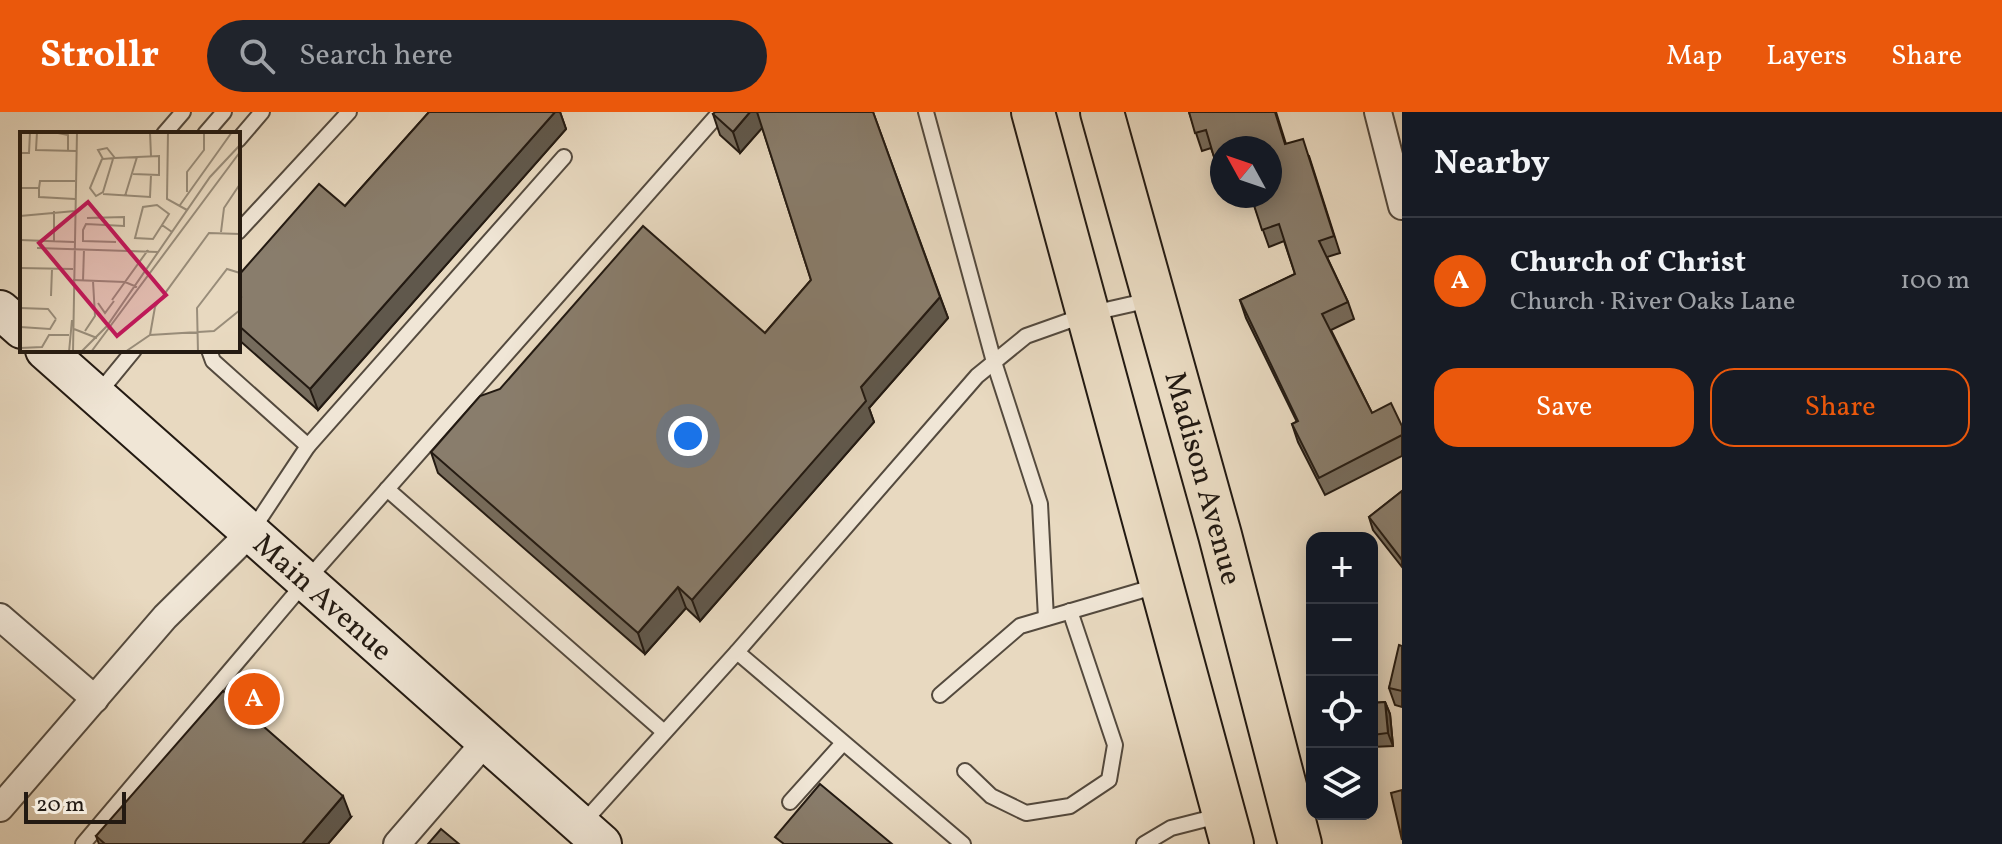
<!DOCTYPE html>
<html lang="en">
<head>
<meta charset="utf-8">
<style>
  body { margin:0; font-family:Vollkorn,serif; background:#20242c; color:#f1f3f6 }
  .controls { position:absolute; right:24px; bottom:24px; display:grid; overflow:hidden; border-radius:16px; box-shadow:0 4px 20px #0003 }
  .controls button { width:72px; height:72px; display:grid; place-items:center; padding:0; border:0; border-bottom:2px solid #363941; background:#171b24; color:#f1f3f6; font:40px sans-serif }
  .compass { position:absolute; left:1210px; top:24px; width:72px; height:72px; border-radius:50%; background:#171b24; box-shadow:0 4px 20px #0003; rotate:310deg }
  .scale { position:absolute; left:24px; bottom:20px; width:102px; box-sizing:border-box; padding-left:8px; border:4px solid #231a12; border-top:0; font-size:22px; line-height:28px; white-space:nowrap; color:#231a12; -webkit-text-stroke:6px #f0e6d6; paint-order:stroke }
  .you { position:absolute; left:688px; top:324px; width:28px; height:28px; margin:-20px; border:6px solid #fff; border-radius:50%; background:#1a73e8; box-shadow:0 0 0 12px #1a73e833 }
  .badge { display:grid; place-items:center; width:52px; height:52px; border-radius:50%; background:#ea580c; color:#fff; font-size:26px; font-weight:700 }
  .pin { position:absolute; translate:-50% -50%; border:4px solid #fff; box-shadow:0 2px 8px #0006 }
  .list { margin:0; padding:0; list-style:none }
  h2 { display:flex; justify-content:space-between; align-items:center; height:104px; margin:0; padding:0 32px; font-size:34px }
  h2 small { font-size:26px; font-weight:400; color:#9ea1a6 }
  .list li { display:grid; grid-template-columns:52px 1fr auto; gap:24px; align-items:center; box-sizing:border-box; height:128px; padding:0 32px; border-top:2px solid #363941 }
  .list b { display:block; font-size:30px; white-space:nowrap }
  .list p { margin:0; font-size:26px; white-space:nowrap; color:#9ea1a6 }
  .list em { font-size:26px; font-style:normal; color:#9ea1a6 }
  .actions { display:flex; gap:16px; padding:24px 32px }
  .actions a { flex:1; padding:18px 0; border:2px solid #ea580c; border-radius:24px; text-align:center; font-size:28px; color:#ea580c }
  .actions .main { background:#ea580c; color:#fff }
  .icon { flex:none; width:44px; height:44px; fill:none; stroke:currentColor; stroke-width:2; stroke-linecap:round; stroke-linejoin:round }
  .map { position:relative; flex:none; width:1402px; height:732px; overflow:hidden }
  header { display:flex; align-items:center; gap:48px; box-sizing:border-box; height:112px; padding:0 40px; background:#ea580c; color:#fff }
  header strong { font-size:38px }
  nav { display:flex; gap:44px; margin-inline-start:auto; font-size:28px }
  .search { width:560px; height:72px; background:#20242c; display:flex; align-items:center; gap:20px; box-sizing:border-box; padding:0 28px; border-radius:44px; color:#9ea1a6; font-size:30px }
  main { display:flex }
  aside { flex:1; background:#171b24 }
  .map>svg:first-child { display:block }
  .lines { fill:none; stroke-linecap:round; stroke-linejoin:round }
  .lane-casing { stroke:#544a3e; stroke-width:18 }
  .street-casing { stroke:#544a3e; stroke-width:30 }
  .secondary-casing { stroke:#231a12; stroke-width:42 }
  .primary-casing { stroke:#231a12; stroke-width:46 }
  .lane { stroke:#f0e6d6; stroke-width:14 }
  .street { stroke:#f0e6d6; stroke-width:26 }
  .secondary { stroke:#f0e6d6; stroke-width:38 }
  .primary { stroke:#e8d9c0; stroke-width:42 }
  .wall { fill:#766c5d; stroke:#231a12; stroke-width:2 }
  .shaded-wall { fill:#60584c; stroke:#231a12; stroke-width:2 }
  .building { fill:#897d6c; stroke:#231a12; stroke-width:2 }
  .labels { text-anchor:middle; stroke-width:6; stroke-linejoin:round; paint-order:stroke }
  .street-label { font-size:30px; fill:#231a12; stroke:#f0e6d6 }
  .inset-road { fill:none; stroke:#998d7a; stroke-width:2 }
  .view { fill:#c2185b; fill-opacity:0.15; stroke:#c2185b; stroke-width:4 }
  .inset-edge { fill:none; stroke:#231a12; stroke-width:4 }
</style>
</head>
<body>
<header>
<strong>Strollr</strong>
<div class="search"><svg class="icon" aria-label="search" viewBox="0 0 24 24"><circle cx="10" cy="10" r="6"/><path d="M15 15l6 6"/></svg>Search here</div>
<nav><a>Map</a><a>Layers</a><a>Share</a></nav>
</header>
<main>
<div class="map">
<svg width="1402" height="732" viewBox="0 0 1402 732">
  <rect width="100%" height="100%" fill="#e8d9c0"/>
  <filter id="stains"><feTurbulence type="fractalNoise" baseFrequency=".0025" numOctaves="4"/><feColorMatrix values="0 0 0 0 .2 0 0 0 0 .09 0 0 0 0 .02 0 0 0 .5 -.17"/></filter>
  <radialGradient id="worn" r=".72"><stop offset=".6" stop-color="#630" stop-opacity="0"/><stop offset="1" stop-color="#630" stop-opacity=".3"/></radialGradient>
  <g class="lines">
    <defs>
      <g id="lane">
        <path d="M926,0L994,250L1040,392L1046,506"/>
        <path d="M164,22L183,0"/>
        <path d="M205,22L224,0"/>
        <path d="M238,28L262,0"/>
        <path d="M238,120L349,0"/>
        <path d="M209,238L213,249L308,334L564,45"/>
        <path d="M97,283L134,238"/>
        <path d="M387,377L664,620"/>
        <path d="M251,420L308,334"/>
        <path d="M737,540L963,732"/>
        <path d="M940,583L1020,514L1160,473"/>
        <path d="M965,659L991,684L1026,701L1070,694L1109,668L1115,633L1070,499"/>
        <path d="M790,690L843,631"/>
        <path d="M581,713L737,540L977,264L1026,224L1088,202L1150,188"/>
        <path d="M83,732L306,469L720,0"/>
        <path d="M1144,732L1171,716L1222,703"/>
      </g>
      <g id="street">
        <path d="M1378,0L1402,94"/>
        <path d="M0,505L95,587"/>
        <path d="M0,696L165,505L251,420"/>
        <path d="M397,732L486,629"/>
      </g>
      <g id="secondary">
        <path d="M0,198L22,217"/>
        <path id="s1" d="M45,238L602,732"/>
      </g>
      <g id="primary">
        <path d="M1033,0L1232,732"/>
        <path id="s2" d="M1102,0L1220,423L1300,732"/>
      </g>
    </defs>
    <use href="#lane" class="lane-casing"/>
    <use href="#street" class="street-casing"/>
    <use href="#secondary" class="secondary-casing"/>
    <use href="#primary" class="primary-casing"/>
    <use href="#lane" class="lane"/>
    <use href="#street" class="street"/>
    <use href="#secondary" class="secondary"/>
    <use href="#primary" class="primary"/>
  </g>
  <g class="wall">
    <path d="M429,0H560L566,17L318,298L238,227V164L345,94Z"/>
    <path d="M873,0L948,206L869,296L874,310L700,509L686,496L645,542L438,361L431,340L765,221L811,168L762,15L740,41L720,23L713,2Z"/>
    <path d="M1189,0H1276L1286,32L1309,44L1340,141L1327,145L1348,190L1354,207L1331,218L1372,301L1402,314V344L1325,383L1298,330L1292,312L1297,310L1246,206L1240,188L1295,162L1284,129L1269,135L1251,84L1270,36H1222V62H1220L1211,36L1202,39Z"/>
    <path d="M1402,379V455L1373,418L1369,405Z"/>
    <path d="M1402,534V595L1395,593L1389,576Z"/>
    <path d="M1385,590L1390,602L1393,634L1372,635V591Z"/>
    <path d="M351,705L328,732H99L96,724Z"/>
  </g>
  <g class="shaded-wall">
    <path d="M555,0H560L566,17L318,298L310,277Z"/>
    <path d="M750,0H758L763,15L740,41L733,20Z"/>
    <path d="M940,185L948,206L869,296L874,310L700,509L692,488L861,275Z"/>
    <path d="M678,475L686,496L645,542L638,521Z"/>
    <path d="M1385,590L1390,602L1393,634L1388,621Z"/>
    <path d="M343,684L351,705L328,732H302Z"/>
  </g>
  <g class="building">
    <path d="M429,0H555L310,277L238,213V189L241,185L238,182V164L319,72L345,94Z"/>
    <path d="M715,0H750L733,20L713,2Z"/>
    <path d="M757,0H873L940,185L861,275L866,289L692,488L678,475L638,521L431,340L480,284L500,277L643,114L765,221L811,168Z"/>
    <path d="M1189,0H1275L1285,32L1303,27L1334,124L1319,129L1348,190L1322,202L1372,301L1391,291L1402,314V323L1319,366L1292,312L1298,309L1240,188L1295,162L1279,112L1262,118L1251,84H1270V36H1222V42L1214,45L1206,18L1195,21Z"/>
    <path d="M1402,379V448L1369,405Z"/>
    <path d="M1399,533L1402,534V579L1389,576Z"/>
    <path d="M223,579L343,684L302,732H105L96,724Z"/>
    <path d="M1385,590L1388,621L1372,623V591Z"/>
    <path d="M820,672L892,732H784L775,725Z"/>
    <path d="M1402,678V728L1391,681Z"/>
    <path d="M441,717L459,732H428Z"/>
  </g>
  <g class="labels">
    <g class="street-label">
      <text dy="10" stroke="none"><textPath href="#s2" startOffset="380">Madison Avenue</textPath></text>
      <text dy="10" stroke="none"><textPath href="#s1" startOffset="372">Main Avenue</textPath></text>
    </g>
  </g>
  <g transform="translate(20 20)">
    <rect width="220" height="220" fill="#e8d9c0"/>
    <path class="inset-road" d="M17,0L16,18L56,19M33,0L48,3V19M130,0L131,24M148,0L147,67L167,78M0,21H9L10,0M95,26L83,27L78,18L87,16L95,26L139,24V43L113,42M82,27L70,56L76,64L83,60L93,27M0,56H19L20,49H55M19,56V65L55,67M167,60V40L184,18V0M83,62L130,65L131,43M105,64L117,25M160,73L212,0M0,84L55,79M67,86L104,85V94L66,92L63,98V109L96,110M142,93L133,107L115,106L123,75L137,73L149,82L142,93L152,100M201,100L204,76L220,52M0,108L54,110M34,109V79M17,116L138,120M0,136L53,137M53,148L105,150L117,155M63,149L64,117M31,164L32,137M92,168L128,118M78,171L85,181L94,169M0,176L28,177L36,187M0,195L30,197L36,187M54,197L77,206M65,199L75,184L73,149M130,203L135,175L189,101L220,102M0,216L22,215L29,203H49M49,220L52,188M53,220L57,0M61,220L87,194L190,45L220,13M71,220L220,20M105,220L130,203L194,199L220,178M178,220L177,176L207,137L220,141"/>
    <path class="view" d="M68,70L146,163L97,204L19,111Z"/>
    <rect width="220" height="220" class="inset-edge"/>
  </g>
  <rect width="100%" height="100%" filter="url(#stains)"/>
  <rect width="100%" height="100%" fill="url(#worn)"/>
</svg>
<div class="controls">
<button>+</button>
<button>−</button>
<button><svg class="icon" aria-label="locate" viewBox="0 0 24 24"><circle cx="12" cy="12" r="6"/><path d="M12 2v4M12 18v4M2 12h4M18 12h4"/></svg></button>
<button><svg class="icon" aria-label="layers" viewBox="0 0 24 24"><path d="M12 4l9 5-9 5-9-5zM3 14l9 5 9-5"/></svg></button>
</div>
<svg class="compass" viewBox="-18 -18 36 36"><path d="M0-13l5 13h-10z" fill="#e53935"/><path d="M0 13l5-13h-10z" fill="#9ea1a6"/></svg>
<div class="scale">20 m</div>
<div class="you"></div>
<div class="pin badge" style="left:254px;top:587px">A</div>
</div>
<aside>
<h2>Nearby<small></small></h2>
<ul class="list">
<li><span class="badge">A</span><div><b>Church of Christ</b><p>Church · River Oaks Lane</p></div><em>100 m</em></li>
</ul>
<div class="actions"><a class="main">Save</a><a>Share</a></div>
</aside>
</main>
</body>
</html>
